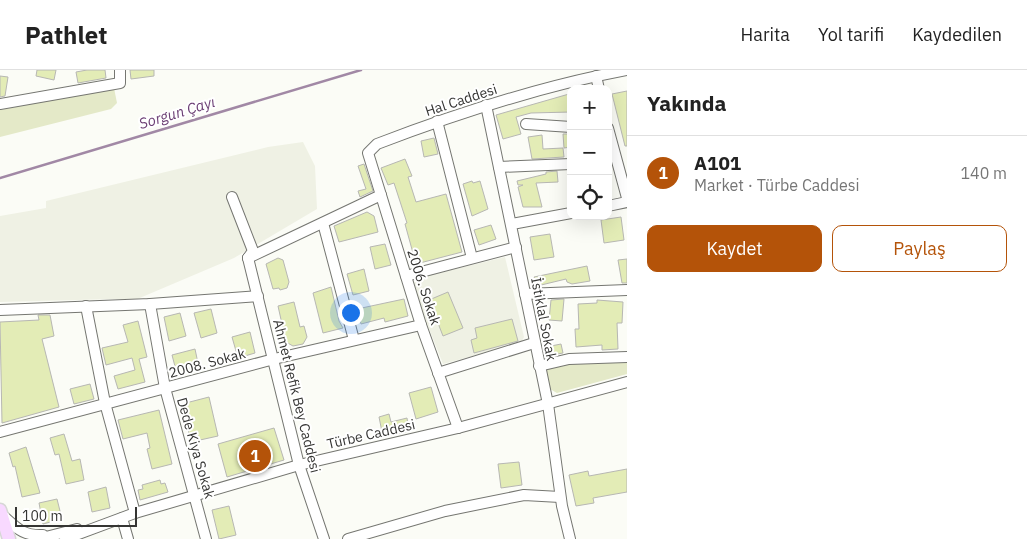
<!DOCTYPE html>
<html lang="tr">
<head>
<meta charset="utf-8">
<style>
  body { margin:0; font-family:"IBM Plex Sans",sans-serif; background:#f6f6f6; color:#222 }
  .controls { position:absolute; right:15px; top:15px; display:grid; overflow:hidden; border-radius:10px; box-shadow:0 5px 20px #0002 }
  .controls button { width:45px; height:45px; display:grid; place-items:center; padding:0; border:0; border-bottom:1px solid #e0e0e0; background:#fff; color:#222; font:25px sans-serif }
  .scale { position:absolute; left:15px; bottom:12px; width:122px; box-sizing:border-box; padding-left:5px; border:2px solid #353533; border-top:0; font-size:14px; line-height:18px; white-space:nowrap; color:#353533; -webkit-text-stroke:4px #fff; paint-order:stroke }
  .you { position:absolute; left:350px; top:242px; width:18px; height:18px; margin:-12px; border:4px solid #fff; border-radius:50%; background:#1a73e8; box-shadow:0 0 0 8px #1a73e833 }
  .badge { display:grid; place-items:center; width:32px; height:32px; border-radius:50%; background:#b45309; color:#fff; font-size:16px; font-weight:700 }
  .pin { position:absolute; translate:-50% -50%; border:2px solid #fff; box-shadow:0 1px 5px #0006 }
  .list { margin:0; padding:0; list-style:none }
  h2 { display:flex; justify-content:space-between; align-items:center; height:65px; margin:0; padding:0 20px; font-size:21px }
  h2 small { font-size:16px; font-weight:400; color:#767676 }
  .list li { display:grid; grid-template-columns:32px 1fr auto; gap:15px; align-items:center; box-sizing:border-box; height:75px; padding:0 20px; border-top:1px solid #e0e0e0 }
  .list b { display:block; font-size:19px; white-space:nowrap }
  .list p { margin:0; font-size:16px; white-space:nowrap; color:#767676 }
  .list em { font-size:16px; font-style:normal; color:#767676 }
  .actions { display:flex; gap:10px; padding:15px 20px }
  .actions a { flex:1; padding:11px 0; border:1px solid #b45309; border-radius:10px; text-align:center; font-size:18px; color:#b45309 }
  .actions .main { background:#b45309; color:#fff }
  .icon { flex:none; width:28px; height:28px; fill:none; stroke:currentColor; stroke-width:2; stroke-linecap:round; stroke-linejoin:round }
  .map { position:relative; flex:none; width:627px; height:469px; overflow:hidden }
  header { display:flex; align-items:center; gap:30px; box-sizing:border-box; height:70px; padding:0 25px; background:#fff; border-bottom:1px solid #e0e0e0 }
  header strong { font-size:24px }
  nav { display:flex; gap:28px; margin-inline-start:auto; font-size:18px }
  main { display:flex }
  aside { flex:1; background:#fff }
  .map>svg:first-child { display:block }
  .built { fill:#eff1e4 }
  .green { fill:#e4e9c8 }
  .lines { fill:none; stroke-linecap:round; stroke-linejoin:round }
  .stream { stroke:#a188a5; stroke-width:2.5 }
  .building { fill:#e3ecb6; stroke:#b7b7b3 }
  .minor-casing { stroke:#757671; stroke-width:12 }
  .major-casing { stroke:#d7d7d6; stroke-width:15 }
  .minor { stroke:#fff; stroke-width:10 }
  .major { stroke:#f8d9ff; stroke-width:12 }
  .labels { text-anchor:middle; stroke-width:4; stroke-linejoin:round; paint-order:stroke }
  .street-label { font-size:14px; fill:#353533; stroke:#fff }
  .water-label { font-size:15px; font-style:italic; fill:#6c3f75; stroke:#fff }
</style>
</head>
<body>
<header>
<strong>Pathlet</strong>
<nav><a>Harita</a><a>Yol tarifi</a><a>Kaydedilen</a></nav>
</header>
<main>
<div class="map">
<svg width="627" height="469" viewBox="0 0 627 469">
  <rect width="100%" height="100%" fill="#fbfcf6"/>
  <g class="built">
    <path d="M303,72L315,96L317,139L234,188L135,230L115,229L0,232V146L46,138V131L268,77Z"/>
    <path d="M505,187L524,267L521,273L443,294L412,216L418,208Z"/>
  </g>
  <g class="green">
    <path d="M114,18L117,33L111,39L0,67V40Z"/>
    <path d="M627,290V304L557,323L550,319L546,298L574,293Z"/>
  </g>
  <g class="lines">
    <path class="stream" d="M0,108L361,0"/>
  </g>
  <g class="building">
    <path d="M37,0H56L54,10L36,6Z"/>
    <path d="M87,0H105L106,8L78,13L76,2Z"/>
    <path d="M130,0H154V6L131,9Z"/>
    <path d="M0,6L8,7L5,26L0,27Z"/>
    <path d="M627,21V76H625L612,24Z"/>
    <path d="M569,24L571,42L531,43L516,47L521,64L503,69L496,45Z"/>
    <path d="M563,64H571V77L564,78Z"/>
    <path d="M542,65L543,79L563,78L564,87L532,89L528,67Z"/>
    <path d="M434,68L438,84L424,87L421,71Z"/>
    <path d="M405,89L412,106L408,107L416,132L446,124L462,182L416,194L405,154L407,153L394,113L388,115L381,98Z"/>
    <path d="M364,94L373,121L360,127L358,121L366,119L358,96Z"/>
    <path d="M557,101L558,112L536,113L542,137H523L518,117L523,115H518L517,111L546,104V102Z"/>
    <path d="M472,111L473,113L480,111L488,139L472,146L463,114Z"/>
    <path d="M367,142L374,146L378,162L339,172L334,156Z"/>
    <path d="M621,147L624,170L604,173L601,150Z"/>
    <path d="M491,155L496,169L479,175L474,160Z"/>
    <path d="M550,164L554,187L534,190L530,167Z"/>
    <path d="M385,174L391,195L375,199L370,177Z"/>
    <path d="M278,188L283,190L289,212L287,218L280,220L279,218L273,219L266,194Z"/>
    <path d="M627,189V213H622L618,190Z"/>
    <path d="M587,196L590,211L572,214L567,212L566,209L537,216L534,207Z"/>
    <path d="M364,199L369,221L353,225L347,204Z"/>
    <path d="M331,217L339,251L343,258L323,263L313,223Z"/>
    <path d="M448,222L463,258L443,266L429,230Z"/>
    <path d="M404,229L408,246L385,252L384,248L361,254L357,239Z"/>
    <path d="M564,229L562,251L549,250L551,230Z"/>
    <path d="M597,230L623,232L622,253H617L618,279L602,280V275L576,277L575,259H579L578,234L597,233Z"/>
    <path d="M294,232L300,257L304,256L307,267L303,274L293,276L286,272L278,236Z"/>
    <path d="M211,239L217,263L201,268L194,243Z"/>
    <path d="M180,243L186,266L169,271L164,247Z"/>
    <path d="M38,245H50L54,266L42,269L59,337L2,353L0,252L39,250Z"/>
    <path d="M512,249L518,271L474,283L471,270L477,268L475,258Z"/>
    <path d="M138,251L147,287L139,289L145,312L118,319L114,306L135,300L132,288L106,295L102,278L128,272L123,255Z"/>
    <path d="M250,262L255,283L238,288L232,267Z"/>
    <path d="M561,274L563,283L547,286L546,277Z"/>
    <path d="M195,279L199,298L177,304L172,285Z"/>
    <path d="M90,314L94,329L74,334L70,319Z"/>
    <path d="M431,317L438,342L416,349L409,323Z"/>
    <path d="M209,327L218,366L191,372L182,334Z"/>
    <path d="M159,340L172,394L152,399L147,379L150,378L147,363L123,369L118,350Z"/>
    <path d="M389,344L391,352L407,348L409,361L383,367L379,347Z"/>
    <path d="M274,358L284,390L227,407L218,374Z"/>
    <path d="M64,364L72,391L80,389L84,410L66,414L59,384L55,385L50,368Z"/>
    <path d="M26,377L40,423L22,427L15,396L13,397L9,383Z"/>
    <path d="M519,392L522,415L501,418L498,394Z"/>
    <path d="M627,399V422L593,428L594,433L576,436L569,405L588,401L589,406Z"/>
    <path d="M160,410L161,414L165,413L168,422L140,430L138,420L143,419L142,415Z"/>
    <path d="M106,417L110,438L92,442L88,422Z"/>
    <path d="M57,429L62,449L43,454L39,433Z"/>
    <path d="M229,436L236,465L219,469L212,440Z"/>
  </g>
  <g class="lines">
    <defs>
      <g id="minor">
        <path d="M596,6L599,19"/>
        <path d="M0,34L120,13V0"/>
        <path d="M486,35L548,334L562,436L570,469"/>
        <path d="M437,51L472,188"/>
        <path d="M526,54L571,57"/>
        <path d="M608,58L627,128"/>
        <path d="M499,97L571,94"/>
        <path d="M232,127L253,181L248,188"/>
        <path d="M608,136L627,132"/>
        <path d="M323,153L354,270"/>
        <path d="M512,154L571,143"/>
        <path d="M248,188L299,395L324,469"/>
        <path d="M248,188L381,125"/>
        <path d="M406,206L516,177"/>
        <path d="M525,224L627,220"/>
        <path d="M150,234L165,318L206,469"/>
        <path d="M86,236L105,333L135,443"/>
        <path d="M0,240L150,234L258,226"/>
        <path d="M539,296L569,289L627,287"/>
        <path d="M438,303L534,273"/>
        <path d="M458,358L421,255L368,83L377,74C458,43 541,16 627,0"/>
        <path d="M0,362L274,289L421,255"/>
        <path d="M1,444C17,458 22,466 43,465"/>
        <path d="M122,448L128,469"/>
        <path d="M38,469L77,459"/>
        <path d="M65,469L135,443L299,395L458,358L627,312"/>
        <path d="M348,469L445,441L524,425L560,427"/>
      </g>
      <path id="major" d="M0,440L9,469"/>
    </defs>
    <use href="#minor" class="minor-casing"/>
    <use href="#major" class="major-casing"/>
    <use href="#minor" class="minor"/>
    <use href="#major" class="major"/>
  </g>
  <g class="labels">
    <g class="street-label">
      <text transform="translate(461 30) rotate(-18)" y="5">Hal Caddesi</text>
      <text transform="translate(424 217) rotate(72)" y="5">2006. Sokak</text>
      <text transform="translate(544 249) rotate(79)" y="5">İstiklal Sokak</text>
      <text transform="translate(207 293) rotate(-15)" y="5">2008. Sokak</text>
      <text transform="translate(297 326) rotate(76)" y="5">Ahmet Refik Bey Caddesi</text>
      <text transform="translate(371 364) rotate(-13)" y="5">Türbe Caddesi</text>
      <text transform="translate(196 378) rotate(74)" y="5">Dede Kiya Sokak</text>
    </g>
    <g class="water-label">
      <text transform="translate(177 43) rotate(-17)" y="5">Sorgun Çayı</text>
    </g>
  </g>
</svg>
<div class="controls">
<button>+</button>
<button>−</button>
<button><svg class="icon" aria-label="locate" viewBox="0 0 24 24"><circle cx="12" cy="12" r="6"/><path d="M12 2v4M12 18v4M2 12h4M18 12h4"/></svg></button>
</div>
<div class="scale">100 m</div>
<div class="you"></div>
<div class="pin badge" style="left:255px;top:386px">1</div>
</div>
<aside>
<h2>Yakında<small></small></h2>
<ul class="list">
<li><span class="badge">1</span><div><b>A101</b><p>Market · Türbe Caddesi</p></div><em>140 m</em></li>
</ul>
<div class="actions"><a class="main">Kaydet</a><a>Paylaş</a></div>
</aside>
</main>
</body>
</html>
